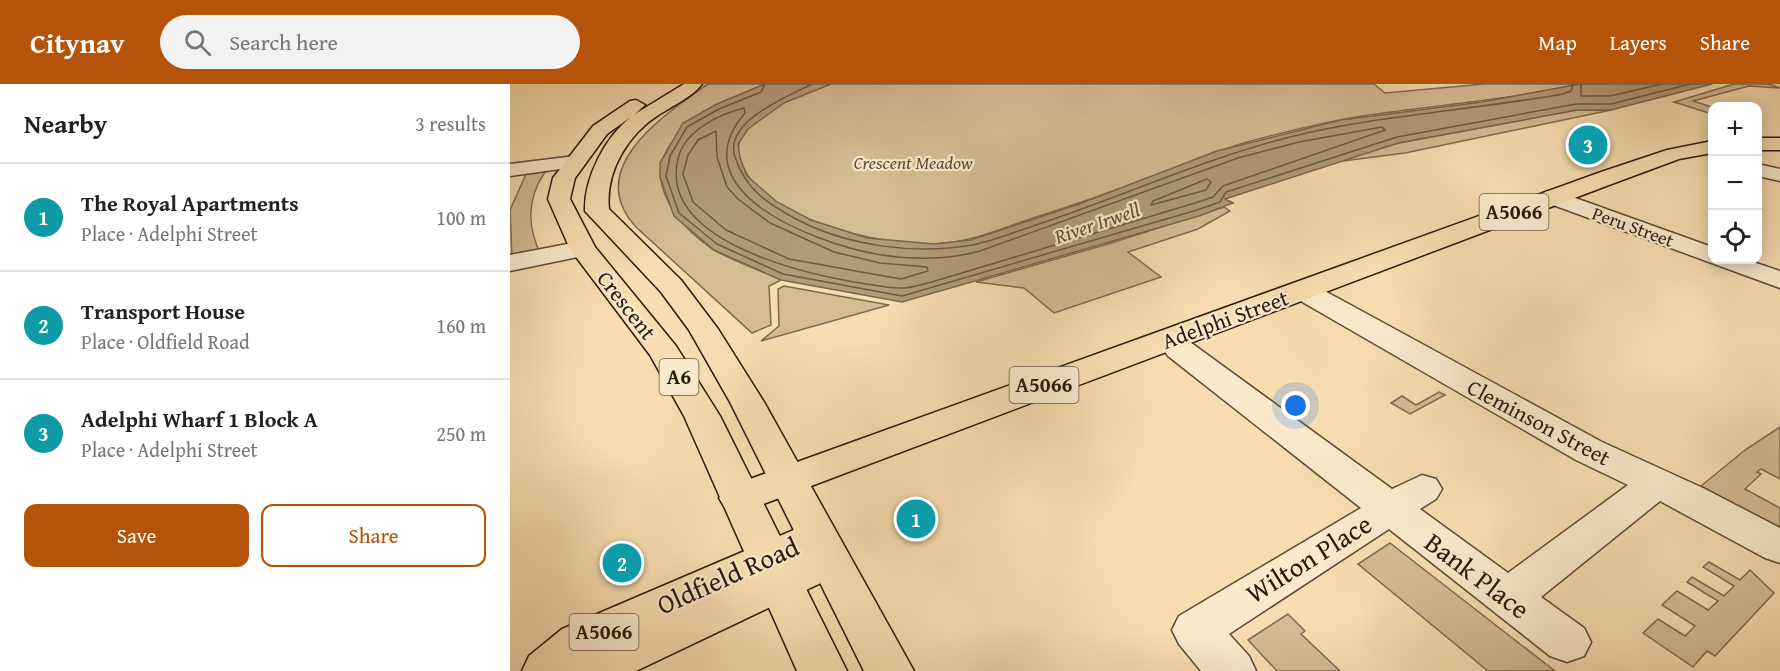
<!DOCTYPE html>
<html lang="en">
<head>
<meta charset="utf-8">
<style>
  body { margin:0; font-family:"Gentium Book Plus",serif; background:#f2f2f2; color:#222 }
  .controls { position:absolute; right:18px; top:18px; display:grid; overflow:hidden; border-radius:12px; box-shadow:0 3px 15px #0003 }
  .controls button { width:54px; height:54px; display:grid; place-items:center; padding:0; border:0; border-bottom:2px solid #e0e0e0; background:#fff; color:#222; font:30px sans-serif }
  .you { position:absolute; left:786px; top:322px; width:21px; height:21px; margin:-15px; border:4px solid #fff; border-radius:50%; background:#1a73e8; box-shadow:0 0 0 9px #1a73e833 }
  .badge { display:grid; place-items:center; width:39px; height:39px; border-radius:50%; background:#b45309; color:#fff; font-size:20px; font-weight:700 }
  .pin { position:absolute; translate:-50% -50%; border:3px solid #fff; box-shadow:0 2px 6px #0006 }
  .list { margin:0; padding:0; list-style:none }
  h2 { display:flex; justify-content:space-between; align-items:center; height:78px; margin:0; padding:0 24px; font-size:26px }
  h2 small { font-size:20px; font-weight:400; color:#767676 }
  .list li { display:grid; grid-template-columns:39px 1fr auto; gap:18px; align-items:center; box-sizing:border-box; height:108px; padding:0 24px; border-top:2px solid #e0e0e0 }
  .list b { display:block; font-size:22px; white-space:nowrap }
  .list p { margin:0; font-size:20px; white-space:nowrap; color:#767676 }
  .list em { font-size:20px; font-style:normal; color:#767676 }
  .actions { display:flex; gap:12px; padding:18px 24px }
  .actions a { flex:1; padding:14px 0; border:2px solid #b45309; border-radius:12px; text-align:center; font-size:21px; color:#b45309 }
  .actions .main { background:#b45309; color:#fff }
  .icon { flex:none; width:33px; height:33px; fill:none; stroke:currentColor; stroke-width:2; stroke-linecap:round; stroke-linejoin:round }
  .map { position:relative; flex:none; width:1270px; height:587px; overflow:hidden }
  header { display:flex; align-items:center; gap:36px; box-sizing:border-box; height:84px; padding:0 30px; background:#b45309; color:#fff }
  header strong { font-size:28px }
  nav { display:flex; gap:33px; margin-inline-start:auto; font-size:21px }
  .search { width:420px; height:54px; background:#f2f2f2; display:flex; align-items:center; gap:15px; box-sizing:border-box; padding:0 21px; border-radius:33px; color:#767676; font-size:22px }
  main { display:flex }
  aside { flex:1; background:#fff }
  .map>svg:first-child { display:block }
  .green { fill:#d4bc93; stroke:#7e6a50; stroke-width:1.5 }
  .water { fill:#b19a78; stroke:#7a664d; stroke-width:1.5 }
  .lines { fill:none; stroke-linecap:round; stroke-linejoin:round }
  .shore { stroke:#6c5a42; stroke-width:1.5 }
  .minor-casing { stroke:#5c4a36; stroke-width:3 }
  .major-casing { stroke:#28190d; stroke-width:3 }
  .highway-casing { stroke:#28190d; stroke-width:3 }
  .minor { fill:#fae9cb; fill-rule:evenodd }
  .major { fill:#f7ddaf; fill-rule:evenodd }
  .highway { fill:#f7ddaf; fill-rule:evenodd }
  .labels { text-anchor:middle; stroke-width:4.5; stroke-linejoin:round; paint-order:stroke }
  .far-park-label { font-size:18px; font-style:italic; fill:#5c4a35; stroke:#fae9cb }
  .far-street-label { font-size:18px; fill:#28190d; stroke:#fae9cb }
  .far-water-label { font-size:20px; font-style:italic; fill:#5f4d38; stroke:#fae9cb }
  .shield { fill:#fae9cb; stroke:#675746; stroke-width:1.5 }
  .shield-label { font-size:21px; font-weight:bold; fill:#28190d }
  .street-label { font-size:22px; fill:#28190d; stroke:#fae9cb }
  .near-street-label { font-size:27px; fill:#28190d; stroke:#fae9cb }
</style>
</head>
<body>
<header>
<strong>Citynav</strong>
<div class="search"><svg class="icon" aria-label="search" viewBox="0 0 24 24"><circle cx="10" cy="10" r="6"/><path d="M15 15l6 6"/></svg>Search here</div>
<nav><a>Map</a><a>Layers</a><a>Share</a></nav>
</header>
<main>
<aside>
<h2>Nearby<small>3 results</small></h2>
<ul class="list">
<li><span class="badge" style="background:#0f9aa8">1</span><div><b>The Royal Apartments</b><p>Place · Adelphi Street</p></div><em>100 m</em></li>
<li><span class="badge" style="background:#0f9aa8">2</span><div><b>Transport House</b><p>Place · Oldfield Road</p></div><em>160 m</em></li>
<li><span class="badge" style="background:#0f9aa8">3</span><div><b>Adelphi Wharf 1 Block A</b><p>Place · Adelphi Street</p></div><em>250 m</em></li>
</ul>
<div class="actions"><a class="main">Save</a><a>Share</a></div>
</aside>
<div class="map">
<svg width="1270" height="587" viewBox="0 0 1270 587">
  <rect width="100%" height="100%" fill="#f7ddaf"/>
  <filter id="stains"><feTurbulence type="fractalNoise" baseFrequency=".00333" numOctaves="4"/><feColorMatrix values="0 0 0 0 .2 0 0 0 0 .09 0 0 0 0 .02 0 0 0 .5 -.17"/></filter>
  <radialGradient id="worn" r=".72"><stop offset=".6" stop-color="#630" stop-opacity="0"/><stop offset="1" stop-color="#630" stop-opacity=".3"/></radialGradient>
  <g class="green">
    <path d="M198,0H255C211,18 129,53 156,113C165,134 184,153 204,166C225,178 250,186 271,196L259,202L261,241L242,249L127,144C71,85 155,30 198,0Z"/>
    <path d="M321,0H864L875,9L974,0H1070C998,16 925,21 852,32C813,38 775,48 737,58C707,67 679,79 650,90C607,106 564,121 520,135C487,146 456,160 421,160C368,161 253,135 232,80C230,74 227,66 229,60C235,31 295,8 321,0Z"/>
    <path d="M1224,0H1259L1270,4L1239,2L1183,17L1202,23V30L1164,18Z"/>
    <path d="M1067,26H1101L895,69L825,78L889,59Z"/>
    <path d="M17,88H35C17,114 17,143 31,171L2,175L0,126Z"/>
    <path d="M714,123L720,127L688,145L618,168L651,193L544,229L514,204L466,198L598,160Z"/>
    <path d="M274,202L379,221L251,257L269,242L268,205Z"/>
    <path d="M929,308L935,311L900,330L881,319L892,312L906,321Z"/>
    <path d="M1270,343V395L1251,385L1247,388L1251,390L1235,405L1270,424V445L1191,402L1235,366Z"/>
    <path d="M880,459L1041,584L1045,587H978L848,480Z"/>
    <path d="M1199,478L1230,496L1240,486L1264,509L1205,572L1197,567L1183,583L1133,549L1148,535L1175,552L1185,542L1152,521L1167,507L1198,526L1208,517L1177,498L1182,493L1214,512L1224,502L1193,483Z"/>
    <path d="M778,530L795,547L791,550L830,587H767L738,556Z"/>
  </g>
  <path class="water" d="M255,0H321L274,19L238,45L228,60L230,74L237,92L267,118L301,136L357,154L424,160L461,156L569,120L707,67L831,36L972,18L1070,0H1202L1101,26H1067L888,59L715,115L723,119L689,132L392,218L271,196L204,166L164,132L150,93V79L173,39L207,20Z"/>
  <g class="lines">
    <g class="shore">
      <path d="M255,0L251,8L209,25L177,43L160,72L156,92L169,129L207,160L273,190L392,212L687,126L710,118L716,108L887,53L1066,20H1101L1180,0"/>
      <path d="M302,0C278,12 213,38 225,73C236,106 257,119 286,135C337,162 405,171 462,161C484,157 507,147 529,140C613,112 694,75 780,53C870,31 962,26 1053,10L1061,7L1063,0"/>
      <path d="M1071,0V12H1100L1152,0"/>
      <path d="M234,24L235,29C167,108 306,159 366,170C400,176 437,176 470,167L728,74L789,58L872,43L875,46L713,102L703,113L685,119L425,197C415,200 404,203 394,204C378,205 360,200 344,198C287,188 149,155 168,75C174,47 209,30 234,24Z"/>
      <path d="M206,47L207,73L217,103L228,115L260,139L324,168L370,179L417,183L418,187L391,195L279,175L216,146L183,118L173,90L178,71L188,56Z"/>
      <path d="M697,95L701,98L696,106L641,121L643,117Z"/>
    </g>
    <defs>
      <g id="minor">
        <path d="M65,72L72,74L75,78L72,82L0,92V80Z"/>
        <path d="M1248,80L1270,85V97L1248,92Z"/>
        <path d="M1043,106L1202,163V176H1237L1270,187V204L1035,118L1032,113L1035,108Z"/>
        <path d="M73,157L82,160L86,165L82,170L0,187V171Z"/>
        <path d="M792,198L802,200L1092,358L1193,404L1270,444V479L1255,474L1150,417L1031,513L1074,544L1081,558L1074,572L1057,578L1040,572L879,445L719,550L739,572L746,587H691L669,560L662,546L669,532L851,424L658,272L653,265L658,258L669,256L680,258L882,405L912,391L926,395L932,405L926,415L910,425L998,489L1118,401L1066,376L782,212L778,206L782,200Z"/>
      </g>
      <g id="major">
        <rect x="1248" y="54" width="22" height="12"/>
        <path d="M1202,57V69L1169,75L1107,98L243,424L229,428L215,424L209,414L215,404L1091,88L1157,66Z"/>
        <path d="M307,436L322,441L328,452L323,461L334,464L341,476L334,488L126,587H12L19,572L52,545Z"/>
      </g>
      <path id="highway" d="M174,0H192C182,13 164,21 150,30C119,49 95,87 99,125L171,196L208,245L254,318L404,587H354L220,318L179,246L151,208L75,127C74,94 95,53 121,33L97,50L65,94L60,115L85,163L166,262L210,332L337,587H287L174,332L140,271L60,165L38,115L43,94L83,42L120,17L126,16L135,21L125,30Z"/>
    </defs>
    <use href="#minor" class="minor-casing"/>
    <use href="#major" class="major-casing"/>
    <use href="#highway" class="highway-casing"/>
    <use href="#minor" class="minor"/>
    <use href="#major" class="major"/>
    <use href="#highway" class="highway"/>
  </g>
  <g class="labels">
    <g class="far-park-label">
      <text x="403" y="85">Crescent Meadow</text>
    </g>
    <g class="far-street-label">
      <text transform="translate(1123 143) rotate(20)" y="6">Peru Street</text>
    </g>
    <g class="far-water-label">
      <text transform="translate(587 139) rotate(-19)" y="7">River Irwell</text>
    </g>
    <g class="shield">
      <rect x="969.5" y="110" width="69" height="36" rx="4.5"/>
      <rect x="149.5" y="275" width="39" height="36" rx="4.5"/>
      <rect x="499.5" y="283" width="69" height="36" rx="4.5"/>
      <rect x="59.5" y="530" width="69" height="36" rx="4.5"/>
    </g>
    <g class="shield-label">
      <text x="1004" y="135">A5066</text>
      <text x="169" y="300">A6</text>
      <text x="534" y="308">A5066</text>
      <text x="94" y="555">A5066</text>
    </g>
    <g class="street-label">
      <text transform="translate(117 221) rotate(52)" y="8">Crescent</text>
      <text transform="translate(715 235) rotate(-20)" y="8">Adelphi Street</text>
      <text transform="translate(1029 338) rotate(28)" y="8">Cleminson Street</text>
    </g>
    <g class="near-street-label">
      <text transform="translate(799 475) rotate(-32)" y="9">Wilton Place</text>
      <text transform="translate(218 492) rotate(-24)" y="9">Oldfield Road</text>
      <text transform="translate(967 492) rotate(37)" y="9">Bank Place</text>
    </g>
  </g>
  <rect width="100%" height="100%" filter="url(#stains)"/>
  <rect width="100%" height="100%" fill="url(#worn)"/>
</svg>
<div class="controls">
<button>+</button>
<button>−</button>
<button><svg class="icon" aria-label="locate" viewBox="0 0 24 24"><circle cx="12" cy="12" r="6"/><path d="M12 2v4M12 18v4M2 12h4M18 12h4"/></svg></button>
</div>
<div class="you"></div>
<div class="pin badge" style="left:406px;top:435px;background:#0f9aa8">1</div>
<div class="pin badge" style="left:112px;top:479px;background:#0f9aa8">2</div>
<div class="pin badge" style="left:1078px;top:61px;background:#0f9aa8">3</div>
</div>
</main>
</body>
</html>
